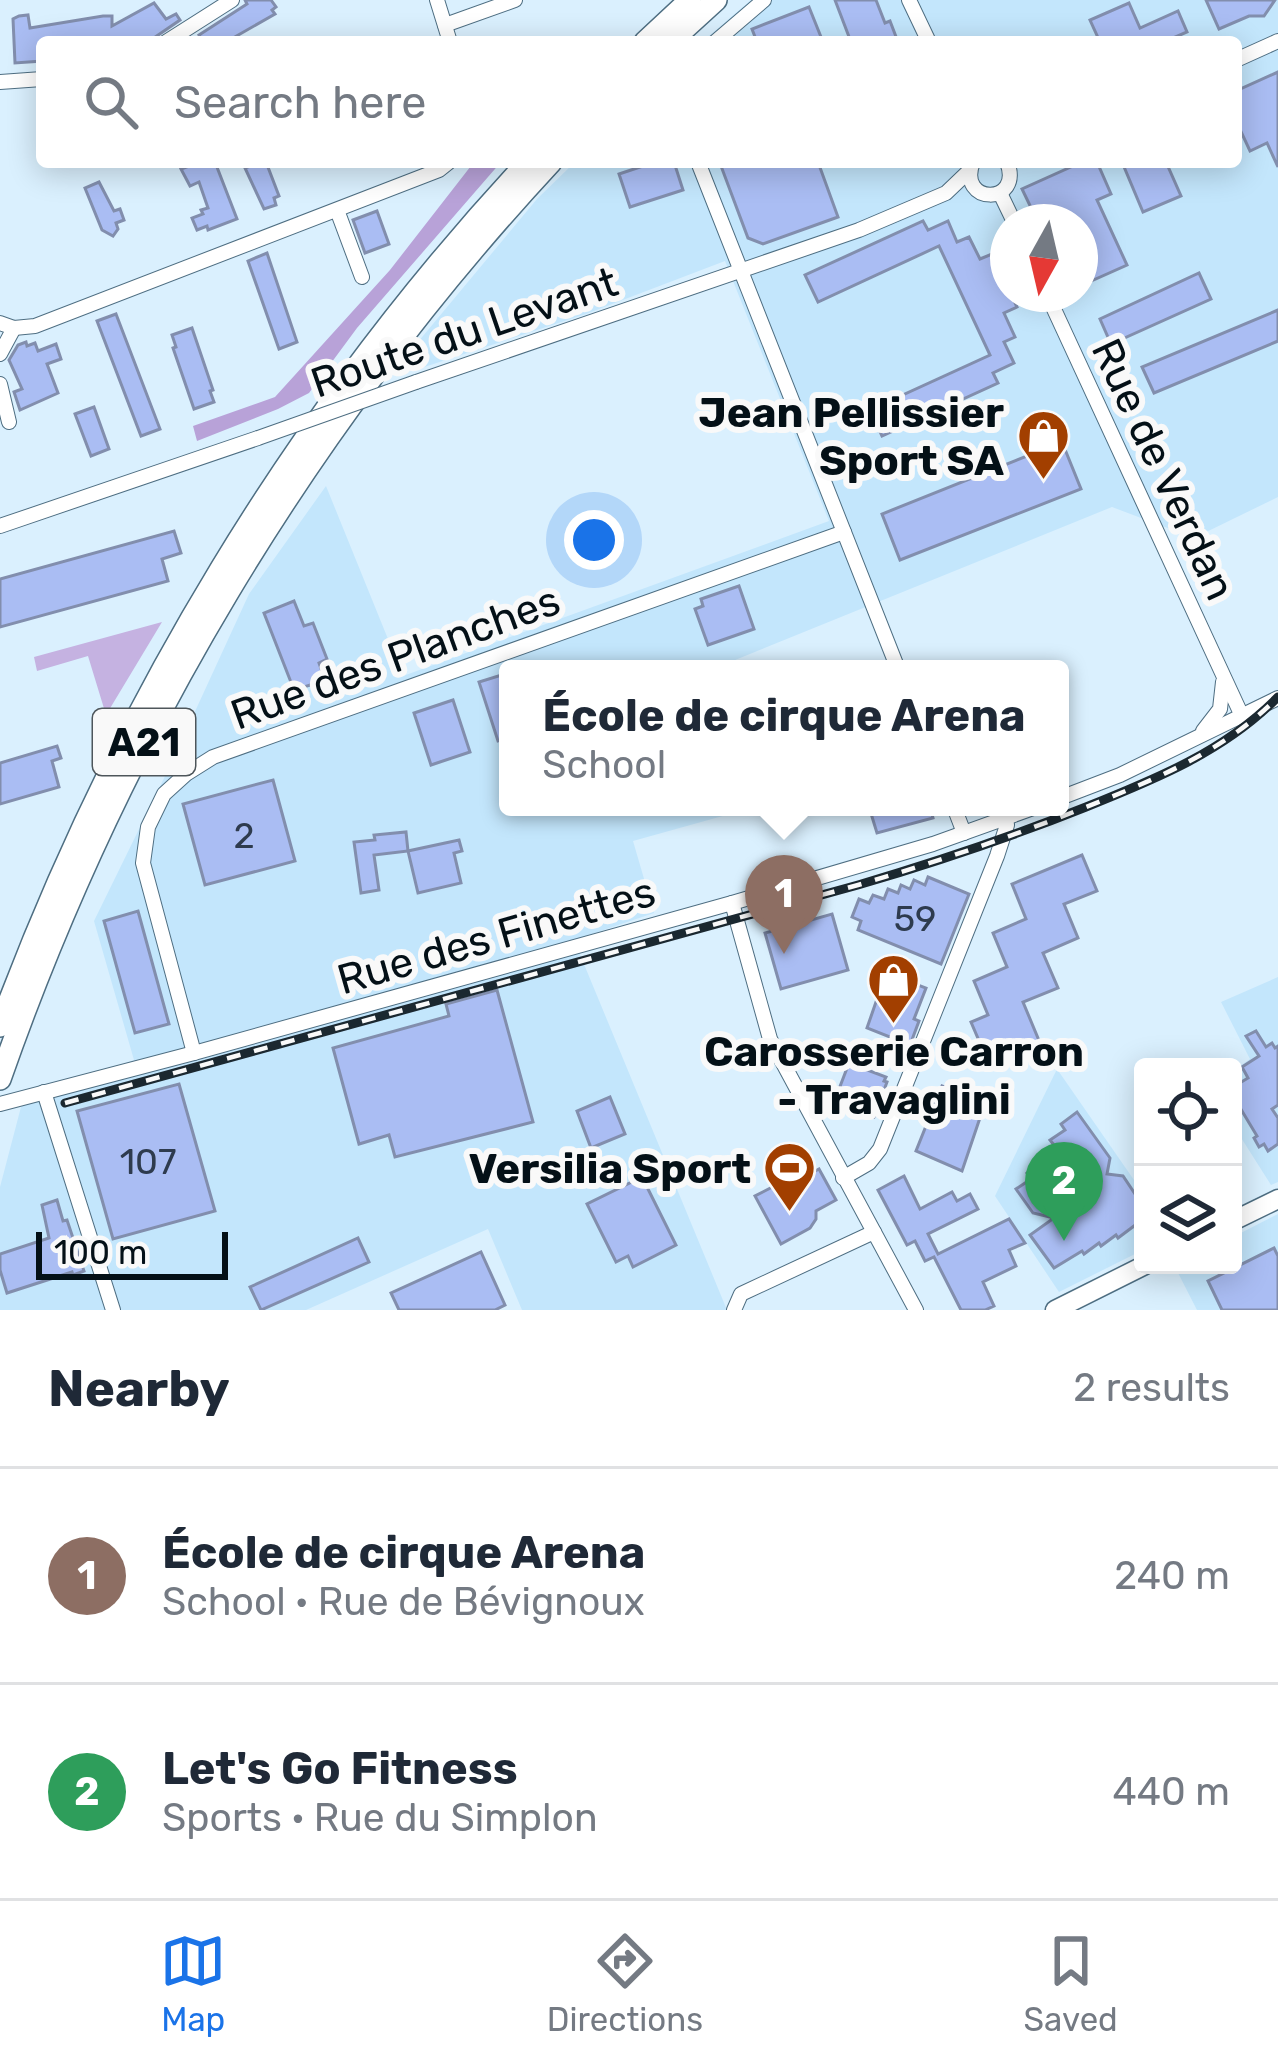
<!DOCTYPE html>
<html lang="en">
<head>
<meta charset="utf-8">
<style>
  body { margin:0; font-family:Rubik,sans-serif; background:#f6f6f7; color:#1f2937 }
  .controls { position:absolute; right:36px; bottom:36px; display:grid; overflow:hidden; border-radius:12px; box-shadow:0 6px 30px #0003 }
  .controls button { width:108px; height:108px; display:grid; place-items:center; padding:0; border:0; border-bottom:3px solid #e0e1e3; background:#fff; color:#1f2937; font:60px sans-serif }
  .compass { position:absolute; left:990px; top:204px; width:108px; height:108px; border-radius:50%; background:#fff; box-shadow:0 6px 30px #0003; rotate:188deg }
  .scale { position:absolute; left:36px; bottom:30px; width:192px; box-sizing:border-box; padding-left:12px; border:6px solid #041017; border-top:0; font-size:33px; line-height:42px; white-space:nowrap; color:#041017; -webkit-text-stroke:9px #f9f9f9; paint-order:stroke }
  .you { position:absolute; left:594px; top:540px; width:42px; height:42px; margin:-30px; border:9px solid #fff; border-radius:50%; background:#1a73e8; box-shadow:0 0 0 18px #1a73e833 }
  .badge { display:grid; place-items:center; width:78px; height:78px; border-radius:50%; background:#1a73e8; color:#fff; font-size:39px; font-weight:700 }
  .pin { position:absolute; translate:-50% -99px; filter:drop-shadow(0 3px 6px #0008) }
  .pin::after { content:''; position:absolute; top:63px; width:42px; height:36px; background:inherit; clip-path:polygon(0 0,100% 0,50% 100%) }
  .popup { position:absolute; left:499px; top:660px; width:570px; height:156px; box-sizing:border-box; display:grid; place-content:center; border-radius:12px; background:#fff; filter:drop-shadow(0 3px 9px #0005); font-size:39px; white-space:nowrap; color:#747a83 }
  .popup b { font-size:45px; color:#1f2937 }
  .popup::after { content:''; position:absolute; left:50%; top:100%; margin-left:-24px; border:24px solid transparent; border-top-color:#fff }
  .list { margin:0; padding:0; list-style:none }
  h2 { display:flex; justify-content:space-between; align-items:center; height:156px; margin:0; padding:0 48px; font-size:51px }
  h2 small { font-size:39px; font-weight:400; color:#747a83 }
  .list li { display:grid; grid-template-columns:78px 1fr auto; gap:36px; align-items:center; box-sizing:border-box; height:216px; padding:0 48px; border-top:3px solid #e0e1e3 }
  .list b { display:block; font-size:45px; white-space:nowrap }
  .list p { margin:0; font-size:39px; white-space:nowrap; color:#747a83 }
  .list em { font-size:39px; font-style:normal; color:#747a83 }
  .icon { flex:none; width:66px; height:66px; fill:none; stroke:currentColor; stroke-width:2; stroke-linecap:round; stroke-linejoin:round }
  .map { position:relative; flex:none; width:1278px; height:1310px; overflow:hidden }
  .search { position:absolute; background:#fff; box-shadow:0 6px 30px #0003; left:36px; right:36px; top:36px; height:132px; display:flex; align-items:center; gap:30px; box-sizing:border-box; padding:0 42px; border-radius:12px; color:#747a83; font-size:45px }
  .sheet { height:588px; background:#fff }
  nav { display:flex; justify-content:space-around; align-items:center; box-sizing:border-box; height:168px; border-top:3px solid #e0e1e3; background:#fff; font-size:33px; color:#747a83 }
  nav a { display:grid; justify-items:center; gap:6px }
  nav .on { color:#1a73e8 }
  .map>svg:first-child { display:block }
  .built { fill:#c3e6fc; fill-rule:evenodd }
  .green { fill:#c5b2e1 }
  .forest { fill:#b8a2d8 }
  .building { fill:#aabdf3; stroke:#828ead; stroke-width:3 }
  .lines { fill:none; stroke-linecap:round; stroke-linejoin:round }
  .minor-casing { stroke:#4e6e82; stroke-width:16 }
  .major-casing { stroke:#4e6e82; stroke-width:21 }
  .highway-casing { stroke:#4e6e82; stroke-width:24 }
  .minor { stroke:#fff; stroke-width:14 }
  .major { stroke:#fff; stroke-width:18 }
  .highway { stroke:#fff; stroke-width:21 }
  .rail-casing { stroke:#1b2830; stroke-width:9 }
  .rail { stroke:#f9f9f9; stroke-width:4.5; stroke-dasharray:14; stroke-linecap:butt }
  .minor-bridge-casing { stroke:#4e6e82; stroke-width:16; stroke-linecap:butt }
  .minor-bridge { stroke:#fff; stroke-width:14 }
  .labels { text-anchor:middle; stroke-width:12; stroke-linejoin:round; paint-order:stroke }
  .number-label { font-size:36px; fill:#2e3b4e }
  .shield { fill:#f9f9f9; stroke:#4e565b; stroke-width:3 }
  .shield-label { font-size:39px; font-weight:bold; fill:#041017 }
  .street-label { font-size:42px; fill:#041017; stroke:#f9f9f9 }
  .poi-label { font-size:42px; font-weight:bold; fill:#041017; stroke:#f9f9f9; text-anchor:end }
</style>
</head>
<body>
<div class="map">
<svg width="1278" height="1310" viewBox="0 0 1278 1310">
  <rect width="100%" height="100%" fill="#daf0fe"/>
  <g class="built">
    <path d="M751,0H1278V497L1194,538L1112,507L713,669H508V807H755L633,841L654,913L574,940L727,1310H522L488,1229L306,1310H0V1187L21,1107L38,1097L134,1060L94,921L169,768L249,594L326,486L403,676L829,521L725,261L586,314L412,371L408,354L537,199L575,162H1236V42H702ZM1008,222H1080V294H1008Z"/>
    <path d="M1278,977V1182L1271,1185L1233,1125V1071L1250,1059L1221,1002Z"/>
    <path d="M1057,1069L1143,1193V1250L1059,1292L995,1196Z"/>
    <path d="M1278,1214V1310H1197L1175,1267L1233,1265V1237Z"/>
  </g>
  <path class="green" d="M162,622L106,715L88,656L37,671L34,657Z"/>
  <path class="forest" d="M474,162H501L357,328L309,393L278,409L197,441L193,426L275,397L390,270Z"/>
  <g class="building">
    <path d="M245,0H271L276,7L272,10L275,14L226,42H203L199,35L247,4Z"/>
    <path d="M835,0H876L885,23L890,21L898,42H851Z"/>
    <path d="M1206,0H1275L1264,16H1249L1219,29Z"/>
    <path d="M154,3L166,19L176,14L180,20L148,42H42V61L15,63L13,19L19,16L28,15L30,28L103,16H112V26Z"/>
    <path d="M1129,3L1140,28L1178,11L1187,32L1164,42H1100L1090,20Z"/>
    <path d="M809,7L823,42H757L752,29Z"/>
    <path d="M1278,72V167L1267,143L1250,151L1236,121V91Z"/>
    <path d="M200,162H215L237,219L208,230L207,226L197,230L192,218L203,214L201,210L208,208L199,182L190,186L181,169Z"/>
    <path d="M261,162H266L279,196L274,198L276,205L264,209L245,168Z"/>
    <path d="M655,162H674L683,190L630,207L619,174Z"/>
    <path d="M732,162H818L838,217L763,244L748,238L721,166Z"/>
    <path d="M1082,162H1097L1111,194L1097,200L1127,265L1080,286V222H1044L1040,214L1035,216L1022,189Z"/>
    <path d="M1122,162H1166L1181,196L1143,212Z"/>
    <path d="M99,182L114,211L120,209L124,220L116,223L118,229L113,236L102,230L85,188Z"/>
    <path d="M377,211L389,244L365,253L353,220Z"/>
    <path d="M923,221L928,230L948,221L957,242L969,237L980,259L992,254L1008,288V294H1011L1017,307L1004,313L1015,337L1004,342L1014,363L993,373L998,383L882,436L870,410L990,355L939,246L818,302L805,275Z"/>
    <path d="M267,253L297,342L279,349L248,261Z"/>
    <path d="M1199,273L1211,299L1111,344L1100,319Z"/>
    <path d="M1278,310V341L1154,393L1142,367Z"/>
    <path d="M116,314L160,429L141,436L97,321Z"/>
    <path d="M192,328L213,390L210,391L214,402L194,409L173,348L176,347L172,335Z"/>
    <path d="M26,342L27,346L35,343L38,351L56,344L61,359L47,364L58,393L20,410L14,392L22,389L9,360L18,345Z"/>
    <path d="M94,407L109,449L91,456L75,414Z"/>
    <path d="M1062,442L1081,489L900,560L882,514Z"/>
    <path d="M174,531L181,553L162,559L168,581L0,627V579Z"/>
    <path d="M739,586L754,629L708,645L695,609L703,606L701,599Z"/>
    <path d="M294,601L304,626L313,623L327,659L319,663L324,677L316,680L317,683L294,690L264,613Z"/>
    <path d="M508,673V738L498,741L479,682Z"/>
    <path d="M453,700L470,752L431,765L414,713Z"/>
    <path d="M57,746L61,758L52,761L59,787L0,804V763Z"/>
    <path d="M273,780L295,861L205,885L183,804Z"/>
    <path d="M869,807H930L933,818L877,833Z"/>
    <path d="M406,832L408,851L374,855L379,890L361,893L354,842L375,840L374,835Z"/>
    <path d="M459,840L462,851L454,853L461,883L418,893L408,851Z"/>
    <path d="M1082,855L1097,891L1064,904L1078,938L1043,953L1058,988L1023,1002L1040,1043L989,1064L971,1022L988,1015L974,981L1007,967L993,933L1026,919L1012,884Z"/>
    <path d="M928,877L969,894L941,964L858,930L861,921L852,917L859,899L869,903L873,895L884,899L888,889L898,893L901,885L910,889L914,880L925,885Z"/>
    <path d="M138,911L169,1024L135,1033L104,921Z"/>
    <path d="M832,914L848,970L781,989L765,933Z"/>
    <path d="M886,973L926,988L914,1019L919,1021L910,1045L867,1028Z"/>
    <path d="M497,990L533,1122L395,1157L389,1135L359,1144L333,1048L449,1016L446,1004Z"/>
    <path d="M1256,1031L1266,1047L1272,1043L1275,1048L1278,1046V1105L1272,1109L1278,1118V1144L1268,1151L1264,1144L1259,1147L1254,1138L1257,1136L1233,1096V1087L1248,1078L1242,1067L1259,1056L1246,1036Z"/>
    <path d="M849,1063L886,1077L884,1081L887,1082L874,1117L854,1109L855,1106L847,1102L850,1093L839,1089Z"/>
    <path d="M179,1084L215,1211L113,1239L77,1111Z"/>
    <path d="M942,1086L985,1103L962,1171L916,1151Z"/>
    <path d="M610,1097L625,1134L591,1148L577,1111Z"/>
    <path d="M1077,1112L1110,1158L1107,1174L1123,1176L1143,1206V1224L1136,1229L1134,1226L1118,1238L1116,1235L1101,1246L1099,1243L1084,1254L1082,1251L1054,1268L1030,1235L1054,1218L1033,1213L1016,1189L1031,1179L1027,1173L1042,1162L1038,1157L1054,1145L1050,1140L1065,1130L1061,1124Z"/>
    <path d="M819,1169L836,1200L816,1211V1219L810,1228L781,1244L755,1196L784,1181L787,1186Z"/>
    <path d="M904,1176L920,1209L952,1192L957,1201L970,1194L978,1209L928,1234L938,1254L1009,1219L1025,1243L1009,1250L1016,1266L983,1282L994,1306L985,1310H961L934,1257L925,1261L915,1241L907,1245L878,1190Z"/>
    <path d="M642,1177L676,1245L633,1267L628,1256L616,1262L587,1204Z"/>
    <path d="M57,1200L63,1221L67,1220L84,1271L73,1275L72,1272L7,1293L0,1270V1254L49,1238L42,1205Z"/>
    <path d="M358,1238L369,1262L261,1310L250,1287Z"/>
    <path d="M1274,1248L1278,1256V1310H1222L1208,1281Z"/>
    <path d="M481,1252L505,1305L495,1310H399L391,1293Z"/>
  </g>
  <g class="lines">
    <defs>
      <g id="minor">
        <path d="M437,0L450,42"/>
        <path d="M909,0L929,42"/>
        <path d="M445,25L515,0"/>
        <path d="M166,42L232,0"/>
        <path d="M715,42L764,0"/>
        <path d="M1236,60L1278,41"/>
        <path d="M0,82L42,79"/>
        <path d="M698,162L898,669"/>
        <path d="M973,162C956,205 1024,206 1007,162"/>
        <path d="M1000,193L1014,222"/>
        <path d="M337,210L362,277"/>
        <path d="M1047,294L1242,716"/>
        <path d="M0,323L14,328L35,326L439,170L449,162"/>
        <path d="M0,354L14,328"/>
        <path d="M416,382L859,230L946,193L969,171"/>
        <path d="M0,384L9,422"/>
        <path d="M0,526L258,438"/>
        <path d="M1203,731L1220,709L1223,682"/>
        <path d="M1060,798L1120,775L1278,698"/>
        <path d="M954,807L964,833"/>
        <path d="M732,903L770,1039L916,1310"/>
        <path d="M194,1053L143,863L148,827L164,794L186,774L213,757L844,532"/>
        <path d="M44,1092L113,1310"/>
        <path d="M0,1104L194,1053L732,903L933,844L1036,807"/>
        <path d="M843,1178L869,1163L880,1149L997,856L1007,825L1006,818"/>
        <path d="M734,1310L741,1294L874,1232"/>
      </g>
      <g id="major">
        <path d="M1233,1221L1278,1199"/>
        <path d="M1055,1310L1145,1265"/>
      </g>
      <g id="highway">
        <path d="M645,42L690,0"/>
        <path d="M670,42L716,0"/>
        <path d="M0,1026C118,708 296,411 528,162"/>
        <path d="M0,1079C119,739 306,426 551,162"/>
      </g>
    </defs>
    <use href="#minor" class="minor-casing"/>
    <use href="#major" class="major-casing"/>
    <use href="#highway" class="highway-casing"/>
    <use href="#minor" class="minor"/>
    <use href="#major" class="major"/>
    <use href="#highway" class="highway"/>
    <defs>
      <path id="rail" d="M65,1103L858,885C936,862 1011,837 1086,807C1156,779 1225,751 1278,697"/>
    </defs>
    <use href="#rail" class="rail-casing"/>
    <use href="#rail" class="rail"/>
    <defs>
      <path id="minor-bridge" d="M258,438L416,382"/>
    </defs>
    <use href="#minor-bridge" class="minor-bridge-casing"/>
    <use href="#minor-bridge" class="minor-bridge"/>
  </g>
  <defs>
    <symbol id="shop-pin" viewBox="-11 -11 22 30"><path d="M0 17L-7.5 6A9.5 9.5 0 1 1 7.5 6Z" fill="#a23f00" stroke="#f9f9f9"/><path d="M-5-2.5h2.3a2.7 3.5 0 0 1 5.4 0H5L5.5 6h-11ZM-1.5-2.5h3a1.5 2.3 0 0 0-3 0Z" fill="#fff"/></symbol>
    <symbol id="stadium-pin" viewBox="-11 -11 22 30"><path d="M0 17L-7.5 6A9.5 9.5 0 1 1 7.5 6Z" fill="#a23f00" stroke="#f9f9f9"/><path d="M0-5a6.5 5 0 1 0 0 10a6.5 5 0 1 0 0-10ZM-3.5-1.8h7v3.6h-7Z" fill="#fff"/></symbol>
  </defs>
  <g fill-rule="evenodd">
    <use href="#shop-pin" x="1014" y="406" width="59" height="81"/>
    <use href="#shop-pin" x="864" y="950" width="59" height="81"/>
    <use href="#stadium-pin" x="760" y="1138" width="59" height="81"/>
  </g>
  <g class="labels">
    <g class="number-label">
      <text x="244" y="848">2</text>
      <text x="915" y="931">59</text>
      <text x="148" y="1174">107</text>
    </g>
    <rect class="shield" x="93" y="709" width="102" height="66" rx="9"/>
    <g class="shield-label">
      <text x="144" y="756">A21</text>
    </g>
    <g class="street-label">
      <text transform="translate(464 332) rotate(-19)" y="15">Route du Levant</text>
      <text transform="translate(1164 469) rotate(65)" y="15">Rue de Verdan</text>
      <text transform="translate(395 657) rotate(-20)" y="15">Rue des Planches</text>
      <text transform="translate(496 935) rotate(-16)" y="15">Rue des Finettes</text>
    </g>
    <g class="poi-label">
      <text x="1004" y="427">Jean Pellissier<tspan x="1004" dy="48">Sport SA</tspan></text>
      <text x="894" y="1066" text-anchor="middle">Carosserie Carron<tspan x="894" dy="48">- Travaglini</tspan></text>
      <text x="751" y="1183">Versilia Sport</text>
    </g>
  </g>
</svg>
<div class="controls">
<button><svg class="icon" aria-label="locate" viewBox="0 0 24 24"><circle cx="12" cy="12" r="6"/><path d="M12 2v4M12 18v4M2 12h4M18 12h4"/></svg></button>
<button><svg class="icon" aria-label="layers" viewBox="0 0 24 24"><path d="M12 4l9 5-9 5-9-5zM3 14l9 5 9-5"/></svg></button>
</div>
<svg class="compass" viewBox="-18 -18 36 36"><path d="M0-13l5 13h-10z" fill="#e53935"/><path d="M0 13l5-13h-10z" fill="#747a83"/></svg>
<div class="scale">100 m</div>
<div class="you"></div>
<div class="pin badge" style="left:784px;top:954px;background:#8d6e63">1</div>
<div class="popup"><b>École de cirque Arena</b>School</div>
<div class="pin badge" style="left:1064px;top:1241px;background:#2e9e5b">2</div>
<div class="search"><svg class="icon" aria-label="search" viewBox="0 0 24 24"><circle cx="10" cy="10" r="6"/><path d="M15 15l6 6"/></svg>Search here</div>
</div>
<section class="sheet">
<h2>Nearby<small>2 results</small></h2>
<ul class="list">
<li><span class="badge" style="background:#8d6e63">1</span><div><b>École de cirque Arena</b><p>School · Rue de Bévignoux</p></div><em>240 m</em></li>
<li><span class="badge" style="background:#2e9e5b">2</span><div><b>Let's Go Fitness</b><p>Sports · Rue du Simplon</p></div><em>440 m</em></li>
</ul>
</section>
<nav>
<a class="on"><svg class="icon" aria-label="map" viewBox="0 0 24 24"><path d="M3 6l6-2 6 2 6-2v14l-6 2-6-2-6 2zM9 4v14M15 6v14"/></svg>Map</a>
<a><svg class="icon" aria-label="directions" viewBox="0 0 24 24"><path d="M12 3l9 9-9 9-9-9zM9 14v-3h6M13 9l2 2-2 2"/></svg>Directions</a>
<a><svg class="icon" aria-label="saved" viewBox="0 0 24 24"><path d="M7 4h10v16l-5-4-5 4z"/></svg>Saved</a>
</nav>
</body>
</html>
